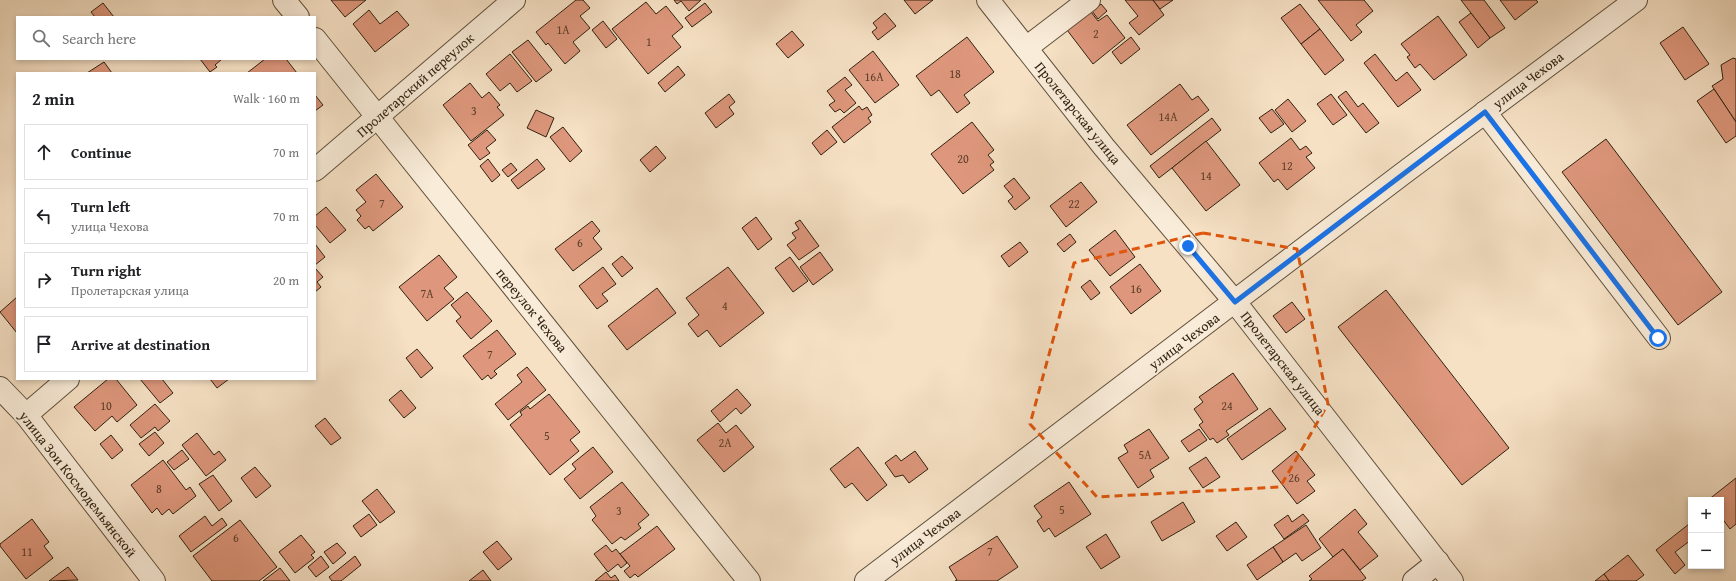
<!DOCTYPE html>
<html lang="en">
<head>
<meta charset="utf-8">
<style>
  body { margin:0; font-family:"Gentium Book Plus",serif; background:#f6f6f6; color:#202124 }
  .controls { position:absolute; right:12px; bottom:12px; display:grid; overflow:hidden; border-radius:0px; box-shadow:0 2px 6px #0003 }
  .controls button { width:36px; height:36px; display:grid; place-items:center; padding:0; border:0; border-bottom:1px solid #e0e0e0; background:#fff; color:#202124; font:20px sans-serif }
  .stop { position:absolute; width:12px; height:12px; margin:-9px; border:3px solid #1a73e8; border-radius:50%; background:#fff }
  .stop.end { background:#1a73e8; border-color:#fff; box-shadow:0 1px 4px #0008 }
  .list { margin:0; padding:0; list-style:none }
  h2 { display:flex; justify-content:space-between; align-items:center; height:52px; margin:0; padding:0 16px; font-size:17px }
  h2 small { font-size:13px; font-weight:400; color:#757577 }
  .list li { display:grid; grid-template-columns:26px 1fr auto; gap:12px; align-items:center; box-sizing:border-box; height:56px; margin:0 8px 8px; padding:0 8px; border:1px solid #e0e0e0; border-radius:0px }
  .list b { display:block; font-size:15px; white-space:nowrap }
  .list p { margin:0; font-size:13px; white-space:nowrap; color:#757577 }
  .list em { font-size:13px; font-style:normal; color:#757577 }
  .icon { flex:none; width:22px; height:22px; fill:none; stroke:currentColor; stroke-width:2; stroke-linecap:round; stroke-linejoin:round }
  .map { position:relative; flex:none; width:1736px; height:581px; overflow:hidden }
  .search { position:absolute; background:#fff; box-shadow:0 2px 6px #0003; left:16px; top:16px; width:300px; height:44px; display:flex; align-items:center; gap:10px; box-sizing:border-box; padding:0 14px; border-radius:0px; color:#757577; font-size:15px }
  .panel { position:absolute; background:#fff; box-shadow:0 2px 6px #0003; left:16px; top:72px; width:300px; height:308px; border-radius:0px }
  .map>svg:first-child { display:block }
  .building { fill:#de977c; stroke:#2f210f }
  .lines { fill:none; stroke-linecap:round; stroke-linejoin:round }
  .minor-casing { stroke:#61513c; stroke-width:24 }
  .minor { stroke:#f9ecd9; stroke-width:22 }
  .route { stroke:#1a73e8; stroke-width:5 }
  .marked { fill:none; stroke:#df560c; stroke-width:3; stroke-dasharray:8 5; stroke-linejoin:round }
  .labels { text-anchor:middle; stroke-width:4; stroke-linejoin:round; paint-order:stroke }
  .number-label { font-size:12px; fill:#5b3e2a }
  .street-label { font-size:14px; fill:#2f210f; stroke:#f9ecd9 }
</style>
</head>
<body>
<div class="map">
<svg width="1736" height="581" viewBox="0 0 1736 581">
  <rect width="100%" height="100%" fill="#f6e1c5"/>
  <filter id="stains"><feTurbulence type="fractalNoise" baseFrequency=".005" numOctaves="4"/><feColorMatrix values="0 0 0 0 .2 0 0 0 0 .09 0 0 0 0 .02 0 0 0 .5 -.17"/></filter>
  <radialGradient id="worn" r=".72"><stop offset=".6" stop-color="#630" stop-opacity="0"/><stop offset="1" stop-color="#630" stop-opacity=".3"/></radialGradient>
  <g class="building">
    <path d="M331,0H366L345,17Z"/>
    <path d="M576,0H583L590,8L580,16L590,28L573,42L580,51L565,64L548,43L546,45L536,32Z"/>
    <path d="M674,0H701L689,11L681,1L677,4Z"/>
    <path d="M904,0H933L915,14Z"/>
    <path d="M1125,0H1153L1164,15L1139,35L1129,23L1138,16Z"/>
    <path d="M1153,0H1173L1160,9Z"/>
    <path d="M1318,0H1364L1373,11L1356,25L1362,32L1351,41Z"/>
    <path d="M1461,0H1484L1505,28L1490,38Z"/>
    <path d="M1500,0H1536L1538,2L1515,20Z"/>
    <path d="M646,2L656,14L666,6L683,27L672,36L681,47L648,74L612,29Z"/>
    <path d="M103,3L114,17H95L91,12Z"/>
    <path d="M705,3L712,12L692,27L685,18Z"/>
    <path d="M1101,4L1107,11L1098,19L1092,11Z"/>
    <path d="M1300,4L1320,29L1301,44L1281,18Z"/>
    <path d="M369,10L380,24L397,11L409,25L375,52L353,24Z"/>
    <path d="M1091,12L1098,21L1107,15L1125,38L1093,64L1067,30Z"/>
    <path d="M885,13L896,26L878,40L872,32L877,28L873,23Z"/>
    <path d="M1471,13L1490,38L1478,48L1459,22Z"/>
    <path d="M1438,16L1467,55L1434,80L1420,64L1415,68L1407,57L1410,55L1401,44Z"/>
    <path d="M603,21L617,39L606,48L592,30Z"/>
    <path d="M1683,27L1709,64L1685,80L1660,43Z"/>
    <path d="M1320,29L1344,60L1325,75L1301,44Z"/>
    <path d="M792,31L804,45L788,58L776,44Z"/>
    <path d="M967,37L994,72L964,95L970,103L957,113L939,90L931,96L916,76Z"/>
    <path d="M1131,37L1140,49L1121,64L1112,52Z"/>
    <path d="M528,40L552,70L536,82L512,52Z"/>
    <path d="M873,51L899,85L875,103L849,70Z"/>
    <path d="M510,54L532,81L517,92L510,83L500,91L486,74Z"/>
    <path d="M1375,54L1396,81L1407,72L1421,90L1398,107L1364,63Z"/>
    <path d="M1733,58L1736,59V122L1712,86L1723,79L1721,65Z"/>
    <path d="M200,59H222L215,65L217,67L210,72Z"/>
    <path d="M265,59H286L297,73H247Z"/>
    <path d="M104,62L112,73H87Z"/>
    <path d="M678,66L685,75L665,92L658,83Z"/>
    <path d="M845,77L852,85L845,90L856,103L844,113L840,109L835,112L829,105L835,101L827,91Z"/>
    <path d="M470,83L482,98L489,92L500,105L497,107L504,115L471,141L443,105Z"/>
    <path d="M1180,84L1192,100L1198,96L1209,110L1151,155L1127,125Z"/>
    <path d="M1714,89L1736,122V136L1726,143L1697,101Z"/>
    <path d="M1346,91L1358,107L1363,103L1379,123L1366,133L1338,97Z"/>
    <path d="M729,94L735,102L729,107L734,114L716,128L705,113Z"/>
    <path d="M1331,94L1347,115L1333,125L1317,104Z"/>
    <path d="M315,95L323,105L315,111Z"/>
    <path d="M1288,99L1306,121L1292,132L1275,110Z"/>
    <path d="M859,106L862,110L867,107L872,115L868,118L871,122L844,143L832,127Z"/>
    <path d="M1272,109L1284,124L1271,133L1259,118Z"/>
    <path d="M536,110L554,118L546,137L527,128Z"/>
    <path d="M1212,118L1221,130L1159,178L1150,166Z"/>
    <path d="M972,122L994,150L988,155L994,162L990,165L994,170L963,194L931,154Z"/>
    <path d="M563,127L582,151L570,162L550,137Z"/>
    <path d="M487,130L496,140L486,148L490,153L480,160L468,145Z"/>
    <path d="M827,130L837,142L821,155L812,143Z"/>
    <path d="M1291,138L1300,150L1306,146L1312,153L1306,157L1315,168L1287,190L1278,179L1274,182L1259,163Z"/>
    <path d="M1606,139L1722,292L1678,325L1562,172Z"/>
    <path d="M1206,141L1240,185L1206,211L1172,168Z"/>
    <path d="M656,146L666,158L650,172L640,160Z"/>
    <path d="M488,159L500,175L492,182L480,166Z"/>
    <path d="M537,159L545,169L518,189L511,180Z"/>
    <path d="M511,163L517,170L508,177L502,170Z"/>
    <path d="M376,174L403,207L373,231L369,226L365,229L357,220L361,216L356,210L366,202L356,190Z"/>
    <path d="M1014,178L1030,198L1015,210L1008,201L1013,197L1004,186Z"/>
    <path d="M1081,182L1097,202L1066,227L1050,206Z"/>
    <path d="M326,207L346,230L330,243L315,225V216Z"/>
    <path d="M756,217L772,239L758,250L742,228Z"/>
    <path d="M800,220L819,246L799,260L787,245L796,238L792,233L799,229L795,223Z"/>
    <path d="M592,221L600,231L593,238L602,249L573,271L555,249Z"/>
    <path d="M1115,230L1135,257L1110,276L1089,250Z"/>
    <path d="M1070,234L1076,242L1064,252L1057,244Z"/>
    <path d="M1020,242L1028,252L1009,267L1001,256Z"/>
    <path d="M315,244L325,257L315,265Z"/>
    <path d="M820,252L833,270L813,285L800,267Z"/>
    <path d="M439,255L457,277L444,288L454,299L427,321L399,287Z"/>
    <path d="M622,256L633,268L622,277L612,264Z"/>
    <path d="M790,257L808,281L793,292L775,268Z"/>
    <path d="M1140,264L1161,291L1131,314L1110,287Z"/>
    <path d="M603,267L616,284L602,294L608,301L597,309L579,286Z"/>
    <path d="M728,267L764,313L720,347L707,330L698,337L688,324L699,315L686,298Z"/>
    <path d="M315,268L323,277L317,282L321,287L315,292Z"/>
    <path d="M1090,280L1100,293L1091,300L1081,287Z"/>
    <path d="M657,288L676,313L627,350L608,326Z"/>
    <path d="M1386,290L1509,448L1462,485L1338,327Z"/>
    <path d="M467,292L492,321L471,339L456,321L461,317L451,305Z"/>
    <path d="M17,297V333L0,312Z"/>
    <path d="M1292,302L1305,319L1286,333L1273,316Z"/>
    <path d="M497,330L516,354L494,371L497,374L491,379L488,375L482,380L463,356Z"/>
    <path d="M417,349L433,368L421,378L406,358Z"/>
    <path d="M527,367L546,390L508,420L495,404L522,382L517,375Z"/>
    <path d="M1233,373L1258,409L1226,431L1229,435L1217,443L1213,438L1210,440L1199,425L1203,422L1194,409L1203,402L1199,397Z"/>
    <path d="M108,379H116L137,405L117,422L112,416L95,431L74,407Z"/>
    <path d="M140,379H162L173,393L160,403Z"/>
    <path d="M210,379H229L217,388Z"/>
    <path d="M737,389L751,405L741,414L736,408L720,422L711,411Z"/>
    <path d="M401,390L416,408L404,418L389,400Z"/>
    <path d="M549,394L580,432L570,440L579,451L550,475L510,425L522,415L520,412L528,406L530,409Z"/>
    <path d="M155,404L170,421L158,431L155,427L141,438L130,425Z"/>
    <path d="M1270,408L1286,429L1242,460L1227,439Z"/>
    <path d="M325,418L341,438L331,445L315,426Z"/>
    <path d="M718,423L726,433L736,425L754,447L724,472L697,440Z"/>
    <path d="M1149,429L1169,458L1150,470L1154,477L1138,488L1118,458L1128,452L1124,445Z"/>
    <path d="M1199,429L1207,440L1189,452L1181,441Z"/>
    <path d="M155,432L164,443L149,456L139,444Z"/>
    <path d="M197,433L214,455L219,451L226,460L206,476L182,445Z"/>
    <path d="M111,435L123,450L112,459L100,444Z"/>
    <path d="M593,447L613,472L580,499L564,479L576,469L572,464Z"/>
    <path d="M858,447L887,485L867,501L852,483L845,488L830,469Z"/>
    <path d="M182,450L189,459L174,470L167,462Z"/>
    <path d="M915,451L928,469L909,483L903,475L895,477L885,463L896,455L901,461Z"/>
    <path d="M1296,451L1315,475L1307,481L1315,491L1297,504L1272,471Z"/>
    <path d="M1206,457L1220,477L1203,488L1189,468Z"/>
    <path d="M163,460L186,490L190,487L196,496L173,514L169,509L162,515L157,508L152,513L131,485Z"/>
    <path d="M255,467L271,486L256,498L241,478Z"/>
    <path d="M213,475L232,501L219,511L199,484Z"/>
    <path d="M1736,478V524L1730,529L1721,517V500H1708Z"/>
    <path d="M622,482L649,515L638,524L641,528L625,540L621,537L612,544L592,520L596,516L590,507Z"/>
    <path d="M1069,482L1091,514L1055,537L1049,528L1044,532L1037,521L1042,517L1034,506Z"/>
    <path d="M377,489L395,512L380,523L362,501Z"/>
    <path d="M1183,502L1195,522L1162,541L1151,522Z"/>
    <path d="M1355,509L1367,524L1358,532L1378,556L1360,570L1343,549L1333,557L1319,539Z"/>
    <path d="M369,514L377,525L361,537L353,526Z"/>
    <path d="M1303,514L1309,521L1284,539L1274,525L1288,515L1292,522Z"/>
    <path d="M205,516L212,526L222,518L227,525L191,552L179,536Z"/>
    <path d="M32,519L49,542L44,546L53,558L26,579L0,546V544Z"/>
    <path d="M240,520L277,567L259,581H212L193,556Z"/>
    <path d="M1236,522L1247,537L1227,551L1216,536Z"/>
    <path d="M1689,524L1691,527V540L1675,552L1685,565L1675,574L1656,550Z"/>
    <path d="M1306,525L1321,548L1302,561L1296,553L1283,562L1273,547Z"/>
    <path d="M657,526L675,549L638,577L635,574L630,578L624,571L630,566L620,554Z"/>
    <path d="M1106,534L1120,557L1101,569L1086,547Z"/>
    <path d="M301,535L315,552L311,555L314,558L295,573L279,552Z"/>
    <path d="M997,536L1018,567L997,581H955L957,580L949,567Z"/>
    <path d="M497,541L512,559L498,570L483,552Z"/>
    <path d="M337,543L346,553L333,564L324,552Z"/>
    <path d="M606,545L612,552L616,549L627,563L621,568L618,564L608,572L594,554Z"/>
    <path d="M1273,547L1283,562L1257,580L1247,565Z"/>
    <path d="M1343,549L1366,578L1362,581H1309L1312,579L1309,576Z"/>
    <path d="M1628,555L1644,575L1636,581H1609L1604,574Z"/>
    <path d="M321,556L329,567L316,577L308,567Z"/>
    <path d="M355,556L361,565L341,581H332L329,577Z"/>
    <path d="M68,567L78,580L49,581Z"/>
    <path d="M280,568L290,581H263Z"/>
    <path d="M483,570L491,581H469Z"/>
    <path d="M606,572L611,578L615,575L619,581H595Z"/>
    <path d="M1604,574L1609,581H1595Z"/>
  </g>
  <g class="lines">
    <defs>
      <g id="minor">
        <path d="M284,0L298,17"/>
        <path d="M988,0L1104,147L1235,302L1452,581"/>
        <path d="M315,39L749,581"/>
        <path d="M1026,48L1089,0"/>
        <path d="M1485,112L1659,338"/>
        <path d="M315,170L514,0"/>
        <path d="M0,388L26,415L154,581"/>
        <path d="M26,415L68,379"/>
        <path d="M866,581L1405,172L1636,0"/>
        <path d="M1414,581L1438,562"/>
      </g>
    </defs>
    <use href="#minor" class="minor-casing"/>
    <use href="#minor" class="minor"/>
  </g>
  <g class="lines">
    <path class="route" d="M1188,246L1235,302L1485,112L1658,338"/>
  </g>
  <path class="marked" d="M1203,233L1297,249L1328,404L1280,487L1097,497L1030,424L1074,263Z"/>
  <g class="labels">
    <g class="number-label">
      <text x="563" y="34">1А</text>
      <text x="1096" y="38">2</text>
      <text x="649" y="46">1</text>
      <text x="955" y="78">18</text>
      <text x="874" y="81">16А</text>
      <text x="474" y="115">3</text>
      <text x="1168" y="121">14А</text>
      <text x="963" y="163">20</text>
      <text x="1287" y="170">12</text>
      <text x="1206" y="180">14</text>
      <text x="382" y="208">7</text>
      <text x="1074" y="208">22</text>
      <text x="580" y="247">6</text>
      <text x="1136" y="293">16</text>
      <text x="427" y="298">7А</text>
      <text x="725" y="310">4</text>
      <text x="490" y="359">7</text>
      <text x="106" y="410">10</text>
      <text x="1227" y="410">24</text>
      <text x="547" y="440">5</text>
      <text x="725" y="447">2А</text>
      <text x="1145" y="459">5А</text>
      <text x="1294" y="482">26</text>
      <text x="159" y="493">8</text>
      <text x="1062" y="514">5</text>
      <text x="619" y="515">3</text>
      <text x="236" y="542">6</text>
      <text x="27" y="556">11</text>
      <text x="990" y="556">7</text>
    </g>
    <g class="street-label">
      <text transform="translate(1528 80) rotate(-37)" y="5">улица Чехова</text>
      <text transform="translate(415 85) rotate(-41)" y="5">Пролетарский переулок</text>
      <text transform="translate(1078 113) rotate(51)" y="5">Пролетарская улица</text>
      <text transform="translate(532 310) rotate(51)" y="5">переулок Чехова</text>
      <text transform="translate(1184 341) rotate(-37)" y="5">улица Чехова</text>
      <text transform="translate(1283 363) rotate(52)" y="5">Пролетарская улица</text>
      <text transform="translate(78 484) rotate(52)" y="5">улица Зои Космодемьянской</text>
      <text transform="translate(925 536) rotate(-37)" y="5">улица Чехова</text>
    </g>
  </g>
  <rect width="100%" height="100%" filter="url(#stains)"/>
  <rect width="100%" height="100%" fill="url(#worn)"/>
</svg>
<div class="controls">
<button>+</button>
<button>−</button>
</div>
<div class="stop" style="left:1658px;top:338px"></div>
<div class="stop end" style="left:1188px;top:246px"></div>
<div class="search"><svg class="icon" aria-label="search" viewBox="0 0 24 24"><circle cx="10" cy="10" r="6"/><path d="M15 15l6 6"/></svg>Search here</div>
<section class="panel">
<h2>2 min<small>Walk · 160 m</small></h2>
<ul class="list">
<li><svg class="icon" aria-label="ahead" viewBox="0 0 24 24"><path d="M12 20V5M6 11l6-6 6 6"/></svg><div><b>Continue</b></div><em>70 m</em></li>
<li><svg class="icon" aria-label="left" viewBox="0 0 24 24"><path d="M17 20v-9H6M10 6l-5 5 5 5"/></svg><div><b>Turn left</b><p>улица Чехова</p></div><em>70 m</em></li>
<li><svg class="icon" aria-label="right" viewBox="0 0 24 24"><path d="M7 20v-9h11M14 6l5 5-5 5"/></svg><div><b>Turn right</b><p>Пролетарская улица</p></div><em>20 m</em></li>
<li><svg class="icon" aria-label="arrive" viewBox="0 0 24 24"><path d="M6 21V4h12l-3 4 3 4H6"/></svg><div><b>Arrive at destination</b></div></li>
</ul>
</section>
</div>
</body>
</html>
